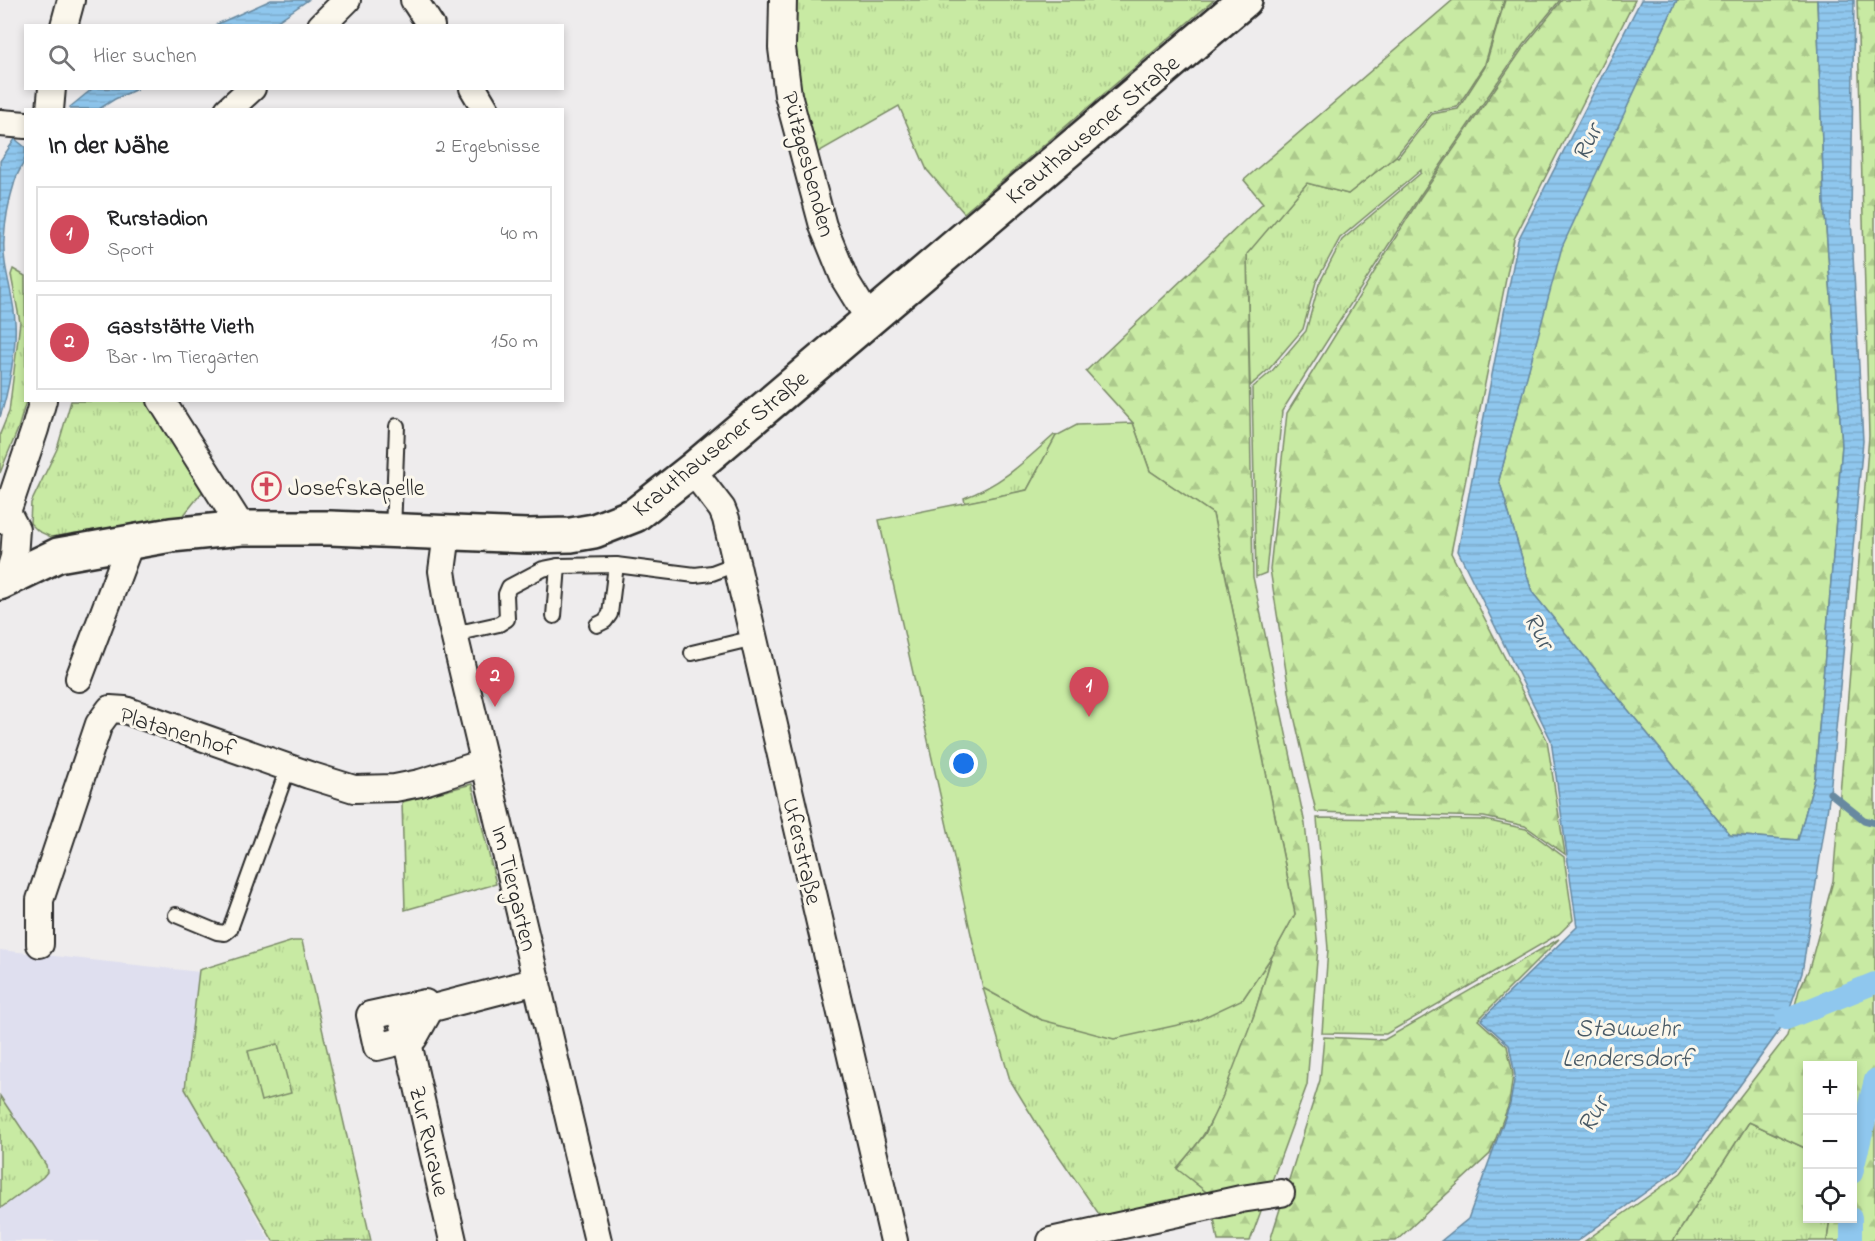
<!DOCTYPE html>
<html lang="de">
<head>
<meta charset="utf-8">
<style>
  body { margin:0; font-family:"Indie Flower",sans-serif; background:#f6f6f6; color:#202124 }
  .controls { position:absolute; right:18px; bottom:18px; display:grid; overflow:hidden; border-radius:0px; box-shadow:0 3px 9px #0003 }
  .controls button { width:54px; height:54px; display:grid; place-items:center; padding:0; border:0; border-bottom:2px solid #e0e0e0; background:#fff; color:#202124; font:30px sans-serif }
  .you { position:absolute; left:964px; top:764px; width:21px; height:21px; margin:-15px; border:4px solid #fff; border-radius:50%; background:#1a73e8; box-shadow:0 0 0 9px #1a73e833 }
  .badge { display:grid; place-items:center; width:39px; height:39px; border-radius:50%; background:#d1495b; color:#fff; font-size:20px; font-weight:700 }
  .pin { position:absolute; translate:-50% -50px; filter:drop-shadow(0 2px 3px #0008) }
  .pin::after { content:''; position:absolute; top:32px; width:21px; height:18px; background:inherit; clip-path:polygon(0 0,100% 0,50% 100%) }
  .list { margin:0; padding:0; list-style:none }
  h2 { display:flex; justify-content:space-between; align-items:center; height:78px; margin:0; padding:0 24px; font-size:26px }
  h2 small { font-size:20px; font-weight:400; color:#757577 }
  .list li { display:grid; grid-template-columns:39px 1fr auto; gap:18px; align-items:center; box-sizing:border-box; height:96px; margin:0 12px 12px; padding:0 12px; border:2px solid #e0e0e0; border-radius:0px }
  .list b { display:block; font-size:22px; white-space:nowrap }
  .list p { margin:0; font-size:20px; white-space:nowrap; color:#757577 }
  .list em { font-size:20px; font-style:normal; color:#757577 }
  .icon { flex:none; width:33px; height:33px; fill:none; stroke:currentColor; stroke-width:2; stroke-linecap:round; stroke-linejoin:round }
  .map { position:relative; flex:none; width:1875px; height:1241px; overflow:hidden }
  .search { position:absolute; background:#fff; box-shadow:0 3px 9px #0003; left:24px; top:24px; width:540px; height:66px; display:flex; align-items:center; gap:15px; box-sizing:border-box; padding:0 21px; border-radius:0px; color:#757577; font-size:22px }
  .panel { position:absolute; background:#fff; box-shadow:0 3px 9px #0003; left:24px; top:108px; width:540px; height:294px; border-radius:0px }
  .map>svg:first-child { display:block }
  .built { fill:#dfdfef }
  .grass { fill:url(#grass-tufts); stroke:#7a8a67; stroke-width:1.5 }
  .forest { fill:url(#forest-firs); stroke:#7a8a67; stroke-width:1.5 }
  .garden { fill:#c8eaa3; stroke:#7a8a67; stroke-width:1.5 }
  .water { fill:url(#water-rules); stroke:#6789a0; stroke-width:1.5 }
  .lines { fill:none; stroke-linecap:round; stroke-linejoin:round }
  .stream { stroke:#6789a0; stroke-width:7 }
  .canal { stroke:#8fc7ee; stroke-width:22 }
  .lane-casing { stroke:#2b2b2b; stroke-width:18 }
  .street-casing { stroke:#2b2b2b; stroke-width:30 }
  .secondary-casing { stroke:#2b2b2b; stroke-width:38 }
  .lane { stroke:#fbf7ec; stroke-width:14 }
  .street { stroke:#fbf7ec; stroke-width:26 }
  .secondary { stroke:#fbf7ec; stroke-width:33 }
  .labels { text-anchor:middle; stroke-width:6; stroke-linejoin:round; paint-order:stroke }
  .street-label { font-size:24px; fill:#2b2b2b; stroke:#fbf7ec }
  .poi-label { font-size:24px; fill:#2b2b2b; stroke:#fbf7ec; text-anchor:start }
  .water-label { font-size:26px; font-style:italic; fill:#495a66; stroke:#fbf7ec }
</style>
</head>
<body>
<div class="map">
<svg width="1875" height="1241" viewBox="0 0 1875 1241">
  <defs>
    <pattern id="grass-tufts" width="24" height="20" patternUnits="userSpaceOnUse" patternTransform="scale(1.5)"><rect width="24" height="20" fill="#c8eaa3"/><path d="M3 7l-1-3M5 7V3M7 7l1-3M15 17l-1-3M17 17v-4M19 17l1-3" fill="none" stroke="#acc98c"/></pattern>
    <pattern id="forest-firs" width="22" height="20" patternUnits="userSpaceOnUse" patternTransform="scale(1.5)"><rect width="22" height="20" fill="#c8eaa3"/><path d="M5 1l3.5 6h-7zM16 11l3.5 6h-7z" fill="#acc98c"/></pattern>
    <pattern id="water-rules" width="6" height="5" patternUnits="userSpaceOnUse" patternTransform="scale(1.5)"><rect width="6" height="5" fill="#8fc7ee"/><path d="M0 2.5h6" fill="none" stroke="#7cabcc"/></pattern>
  </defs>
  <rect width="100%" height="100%" fill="#eeeced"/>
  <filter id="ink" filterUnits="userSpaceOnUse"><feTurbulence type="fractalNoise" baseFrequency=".0167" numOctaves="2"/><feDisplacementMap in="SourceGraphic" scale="12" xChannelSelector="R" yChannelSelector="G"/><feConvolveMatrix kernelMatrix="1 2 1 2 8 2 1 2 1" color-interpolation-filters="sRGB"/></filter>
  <g filter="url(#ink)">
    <path class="built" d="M0,950L200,972L185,1089L270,1241H0Z"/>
    <g class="grass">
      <path d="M795,0H1214L964,213L927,170L899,106L815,154L796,90L793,48Z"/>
      <path d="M1505,0H1560L1523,45L1419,197L1282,411L1266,573L1256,577L1252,388L1272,371L1306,331L1319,284L1342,240L1421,173V170L1340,238L1316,282L1303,329L1269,369L1250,386L1247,253L1307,183L1348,194L1396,156L1398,157L1432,114L1458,109L1485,67Z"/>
      <path d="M13,269L25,276L26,401L18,429L0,473V434L9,412L20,322L11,275Z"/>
      <path d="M71,401H150L201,482L203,491L183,516L51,537L38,531L30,523L31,503L57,449Z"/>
      <path d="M1054,435L1056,436L1027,490L965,503L964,498C1002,484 1025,461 1054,435Z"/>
      <path d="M472,784L496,884L405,910L402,802Z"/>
      <path d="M1317,818L1485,820L1526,829L1564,857L1573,920L1559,934L1386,1034L1322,1033L1328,949Z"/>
      <path d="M293,941H302L371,1241H273L185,1089L199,970Z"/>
      <path d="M1272,956C1254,1015 1237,1078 1205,1132C1198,1145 1186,1157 1177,1168L1210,1195L1103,1220L1037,1124L1010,1080L983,988L1042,1020L1243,999Z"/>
      <path d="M0,1096L46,1165L47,1172L43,1177L2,1207H0Z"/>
      <path d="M1749,1122L1807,1149L1808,1218L1830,1219L1827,1241H1673Z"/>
    </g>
    <g class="forest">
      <path d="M1453,0H1504L1484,67L1457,107L1431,112L1396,156L1348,194L1307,183L1247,254L1253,577L1305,824L1318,948L1307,1085L1250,1241H1218L1210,1195L1177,1169L1205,1134L1222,1098L1254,1015L1272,956L1295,914L1213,514L1150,471L1133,423L1086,371L1263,203L1244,180Z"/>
      <path d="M1562,0H1635L1514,239L1451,553L1547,740L1565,854L1525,826L1484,817L1316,812L1291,703L1270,569L1287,413L1420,198L1523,48Z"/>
      <path d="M1677,0H1817L1824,201L1842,445L1815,778L1798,840L1730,835L1532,592L1499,480L1561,247Z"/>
      <path d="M1857,0H1875V1241H1827L1830,1219L1852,1218V1066H1808L1807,1149L1749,1122L1673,1241H1585L1681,1173L1787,1036L1799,990L1809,969L1833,881L1869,436Z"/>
      <path d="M1559,939L1478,1020L1507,1046L1513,1074L1509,1104L1490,1154L1396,1241H1270L1320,1080L1324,1037L1384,1040Z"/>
    </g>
    <g class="garden">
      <path d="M1133,423L1150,471L1213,514L1295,914L1272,956L1243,999L1196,1021L1114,1039L1042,1020L983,988L879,520L1027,490L1056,436L1077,425Z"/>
      <path d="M278,1044L291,1093L261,1101L248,1051Z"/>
    </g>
    <g class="water">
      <path d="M271,0H308L276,22L264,25H215Z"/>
      <path d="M1641,0H1677L1562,247L1499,480L1532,592L1730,835L1798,840L1815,778L1842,445L1824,201L1817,0H1854L1851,218L1863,441L1830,793L1802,973L1786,1019L1777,1034L1681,1167L1577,1241H1441L1468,1219L1510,1104L1515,1075L1509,1045L1481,1020L1577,927L1551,740L1458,551L1518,240Z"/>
      <path d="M92,89V88L137,89L115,99L99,109H70V107Z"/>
      <path d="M15,139L25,147C26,167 20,165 15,181C9,200 5,220 4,240C2,268 14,294 15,322C17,347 8,394 0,417V161Z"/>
    </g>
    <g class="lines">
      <path class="stream" d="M1830,793L1864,820L1875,823"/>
      <g class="canal">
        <path d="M1786,1019L1875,983"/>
        <path d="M1852,1173L1875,1080"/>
        <path d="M1851,1218V1241"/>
      </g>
      <defs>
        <g id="lane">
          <path d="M393,531L397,426"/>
          <path d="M554,616L558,566"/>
          <path d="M597,625L605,621L610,614L616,565"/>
          <path d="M454,634L499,624L507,619L506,594L509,587L543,569L558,566L616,565L695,575L712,573L736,564"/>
          <path d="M692,653L754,638"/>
          <path d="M176,915L217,932L225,933L230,929L288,768"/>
        </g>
        <g id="street">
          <path d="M414,0L431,26"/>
          <path d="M783,0L782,48L788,95L823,226L845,280L869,319"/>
          <path d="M64,26L71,0"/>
          <path d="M321,26L347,0"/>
          <path d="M473,88L486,110"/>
          <path d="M50,110L52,88"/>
          <path d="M228,110L252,88"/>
          <path d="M0,123L26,125"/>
          <path d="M161,400L242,528"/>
          <path d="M692,470L722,509L726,519L894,1241"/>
          <path d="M0,520L7,512L35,429L43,400"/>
          <path d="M447,534L442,571L448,609L598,1241"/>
          <path d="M7,580L14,557L16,529L7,512"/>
          <path d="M79,678L131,541"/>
          <path d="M40,944V900L99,724L110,709L125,710L309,775L354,789L395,788L420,783L484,763"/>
          <path d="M425,1003L428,1013L414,1038L377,1047L370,1015Z"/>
          <path d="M453,1241L402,1016L537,981"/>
          <path d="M1051,1241L1241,1199L1281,1193"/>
        </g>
        <path id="secondary" d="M0,583L58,555L171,535L242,528H330L527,536L571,535L594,531L635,515L692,470L1245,0"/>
      </defs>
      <use href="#lane" class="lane-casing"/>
      <use href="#street" class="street-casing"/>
      <use href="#secondary" class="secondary-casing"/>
      <use href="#lane" class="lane"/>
      <use href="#street" class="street"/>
      <use href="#secondary" class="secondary"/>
    </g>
  </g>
  <defs>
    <symbol id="church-ring" viewBox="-11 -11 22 22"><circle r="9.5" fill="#fbf7ec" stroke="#d1495b" stroke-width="1.5"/><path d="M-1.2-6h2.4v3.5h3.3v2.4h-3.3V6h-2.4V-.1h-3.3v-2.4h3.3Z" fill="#d1495b"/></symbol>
  </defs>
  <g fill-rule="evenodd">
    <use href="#church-ring" x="250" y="470" width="33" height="33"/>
  </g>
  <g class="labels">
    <g class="street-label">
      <text transform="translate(1092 129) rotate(-40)" y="8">Krauthausener Straße</text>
      <text transform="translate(809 164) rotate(75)" y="8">Pützgesbenden</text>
      <text transform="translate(720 443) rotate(-39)" y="8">Krauthausener Straße</text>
      <text transform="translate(178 731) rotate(17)" y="8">Platanenhof</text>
      <text transform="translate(803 851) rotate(77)" y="8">Uferstraße</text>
      <text transform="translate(515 888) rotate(76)" y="8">Im Tiergarten</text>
      <text transform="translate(430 1141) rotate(77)" y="8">Zur Ruraue</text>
    </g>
    <g class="poi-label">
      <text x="288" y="495">Josefskapelle</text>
    </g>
    <g class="water-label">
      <text transform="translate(1586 142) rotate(-64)" y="9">Rur</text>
      <text transform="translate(1540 630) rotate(62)" y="9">Rur</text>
      <text x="1627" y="1036">Stauwehr<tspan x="1627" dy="30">Lendersdorf</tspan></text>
      <text transform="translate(1592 1114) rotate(-60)" y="9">Rur</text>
    </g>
  </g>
</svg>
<div class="controls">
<button>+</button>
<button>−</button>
<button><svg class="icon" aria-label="locate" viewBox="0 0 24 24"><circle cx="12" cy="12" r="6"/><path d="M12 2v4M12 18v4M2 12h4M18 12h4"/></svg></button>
</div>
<div class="you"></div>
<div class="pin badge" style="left:1089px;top:717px">1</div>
<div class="pin badge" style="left:495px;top:707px">2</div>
<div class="search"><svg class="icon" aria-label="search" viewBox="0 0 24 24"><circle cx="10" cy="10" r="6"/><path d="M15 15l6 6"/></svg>Hier suchen</div>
<section class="panel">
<h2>In der Nähe<small>2 Ergebnisse</small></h2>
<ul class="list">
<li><span class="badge">1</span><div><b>Rurstadion</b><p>Sport</p></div><em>40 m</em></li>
<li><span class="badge">2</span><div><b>Gaststätte Vieth</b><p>Bar · Im Tiergarten</p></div><em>150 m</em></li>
</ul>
</section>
</div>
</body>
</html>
